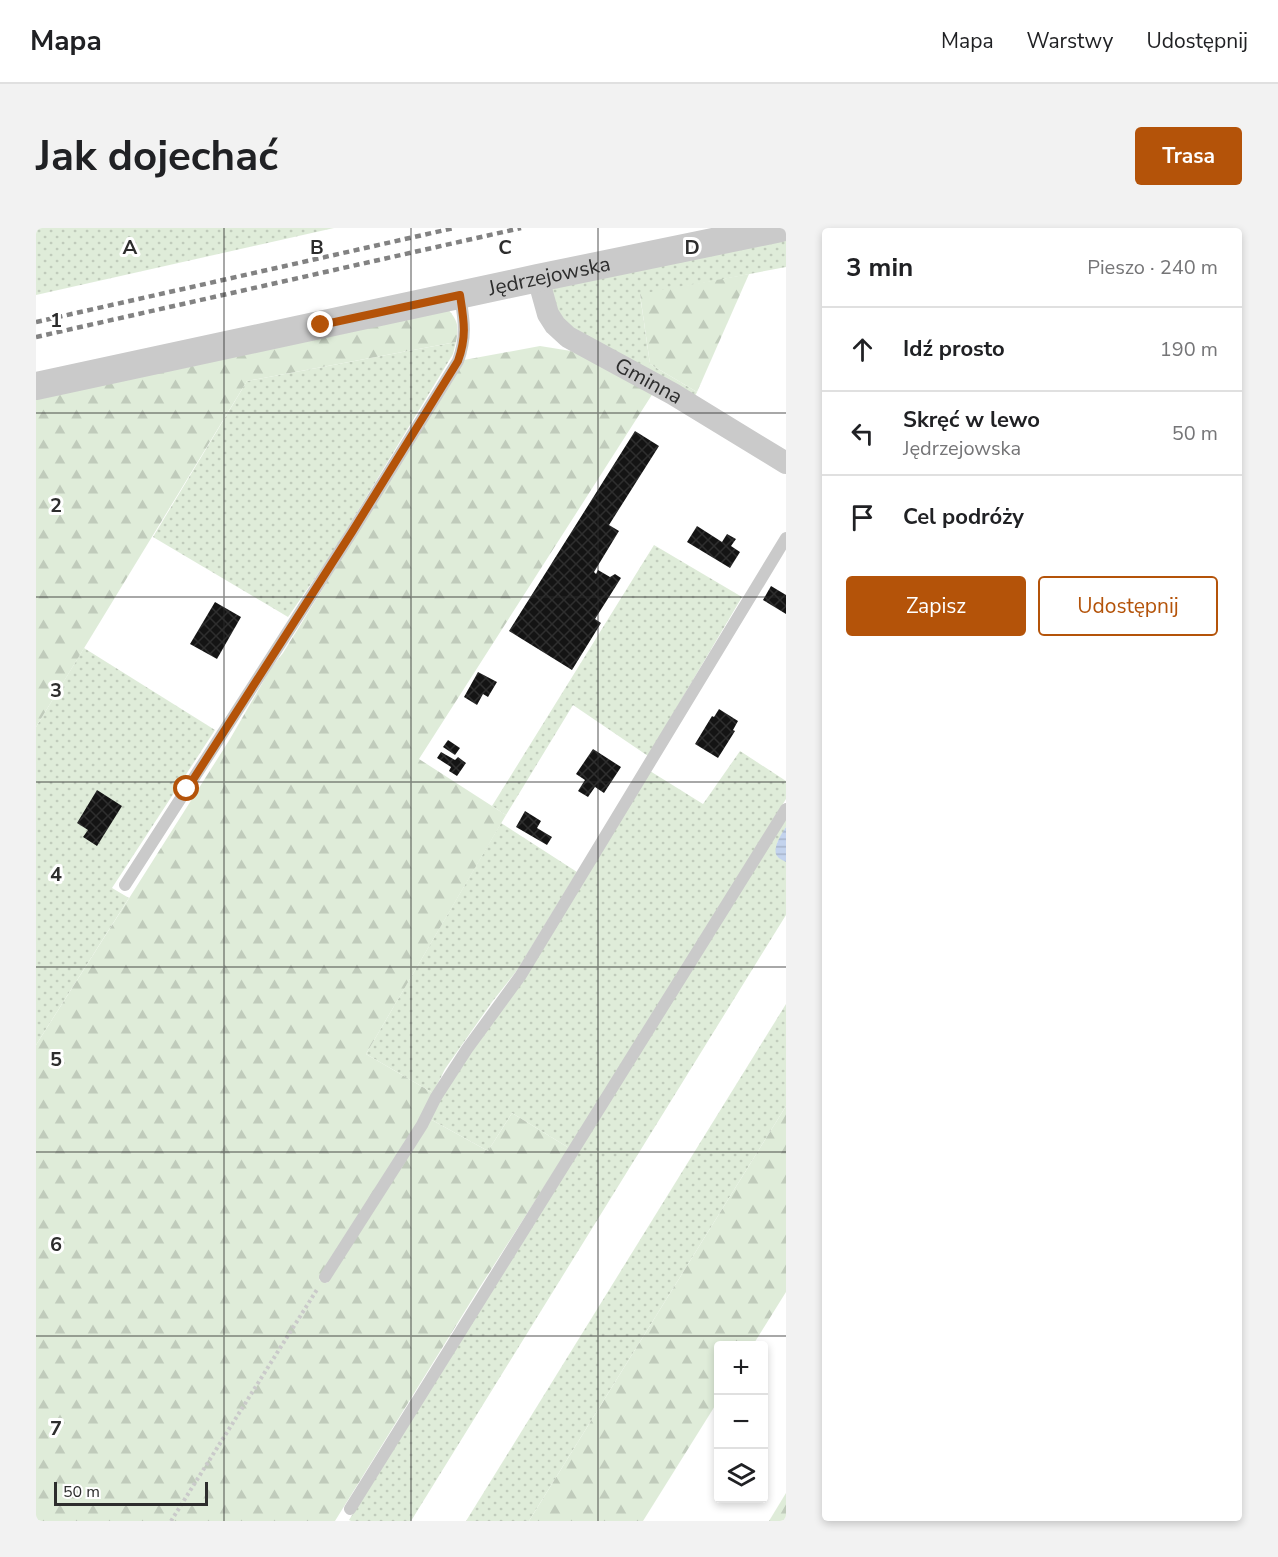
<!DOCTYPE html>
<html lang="pl">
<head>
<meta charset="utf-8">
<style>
  body { margin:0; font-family:"Nunito Sans",sans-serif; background:#f2f2f2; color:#202124 }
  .controls { position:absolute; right:18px; bottom:18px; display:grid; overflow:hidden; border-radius:6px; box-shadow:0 3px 9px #0003 }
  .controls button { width:54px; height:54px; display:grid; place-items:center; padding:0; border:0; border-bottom:2px solid #e0e0e0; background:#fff; color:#202124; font:30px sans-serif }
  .scale { position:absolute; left:18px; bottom:15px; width:154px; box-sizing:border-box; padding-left:6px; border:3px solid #2d2d2d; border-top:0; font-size:16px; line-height:21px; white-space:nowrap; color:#2d2d2d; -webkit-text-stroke:4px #fff; paint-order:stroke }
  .stop { position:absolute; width:18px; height:18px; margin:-14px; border:4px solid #b45309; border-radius:50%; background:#fff }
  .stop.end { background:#b45309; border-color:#fff; box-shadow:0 2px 6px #0008 }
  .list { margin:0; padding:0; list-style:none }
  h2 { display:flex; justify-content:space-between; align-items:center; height:78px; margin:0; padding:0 24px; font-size:26px }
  h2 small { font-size:20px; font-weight:400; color:#757577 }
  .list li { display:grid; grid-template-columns:39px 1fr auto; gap:18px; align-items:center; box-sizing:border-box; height:84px; padding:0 24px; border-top:2px solid #e0e0e0 }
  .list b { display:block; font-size:22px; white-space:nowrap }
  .list p { margin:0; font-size:20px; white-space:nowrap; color:#757577 }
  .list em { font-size:20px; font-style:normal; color:#757577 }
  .actions { display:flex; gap:12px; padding:18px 24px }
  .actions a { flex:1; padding:14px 0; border:2px solid #b45309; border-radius:6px; text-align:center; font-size:21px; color:#b45309 }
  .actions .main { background:#b45309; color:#fff }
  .icon { flex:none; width:33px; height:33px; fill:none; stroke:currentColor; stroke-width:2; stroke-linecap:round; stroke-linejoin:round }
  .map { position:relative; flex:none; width:750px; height:1293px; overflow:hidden; border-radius:6px }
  header { display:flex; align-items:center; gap:36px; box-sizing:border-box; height:84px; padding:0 30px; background:#fff; border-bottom:2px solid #e0e0e0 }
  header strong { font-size:28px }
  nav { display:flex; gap:33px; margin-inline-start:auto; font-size:21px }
  .intro { display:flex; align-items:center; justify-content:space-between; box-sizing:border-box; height:144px; padding:0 36px }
  h1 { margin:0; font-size:42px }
  .button { padding:15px 27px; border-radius:6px; background:#b45309; color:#fff; font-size:21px; font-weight:700 }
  main { display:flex; gap:36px; padding:0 36px }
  aside { flex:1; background:#fff; border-radius:6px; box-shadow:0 3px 9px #0003 }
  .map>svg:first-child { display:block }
  .grass { fill:url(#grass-dots) }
  .forest { fill:url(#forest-firs) }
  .water { fill:url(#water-rules) }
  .building { fill:url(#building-cross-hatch) }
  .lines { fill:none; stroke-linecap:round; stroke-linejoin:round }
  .path { stroke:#cacaca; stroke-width:4; stroke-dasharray:3 3; stroke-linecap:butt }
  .service { stroke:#cacaca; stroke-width:12 }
  .minor { stroke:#cacaca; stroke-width:22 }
  .tertiary { stroke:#cacaca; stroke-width:28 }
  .rail { stroke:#828282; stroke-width:4.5; stroke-dasharray:6 4.5; stroke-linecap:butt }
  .route { stroke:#b45309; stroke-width:8 }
  .grid { fill:none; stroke:#2d2d2d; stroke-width:1.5; stroke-opacity:0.55 }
  .labels { text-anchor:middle; stroke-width:6; stroke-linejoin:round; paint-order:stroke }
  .street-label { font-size:21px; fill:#2d2d2d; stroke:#fff }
  .grid-label { font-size:20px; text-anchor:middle; font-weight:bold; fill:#2d2d2d; stroke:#fff; stroke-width:6; stroke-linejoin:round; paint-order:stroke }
</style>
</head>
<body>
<header>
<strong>Mapa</strong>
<nav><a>Mapa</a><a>Warstwy</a><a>Udostępnij</a></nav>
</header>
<div class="intro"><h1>Jak dojechać</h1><a class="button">Trasa</a></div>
<main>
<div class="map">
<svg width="750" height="1293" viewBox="0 0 750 1293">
  <defs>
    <pattern id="grass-dots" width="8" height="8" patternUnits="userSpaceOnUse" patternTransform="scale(1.5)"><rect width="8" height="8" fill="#dfecd9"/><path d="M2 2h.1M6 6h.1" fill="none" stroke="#c0cbbb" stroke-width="1.8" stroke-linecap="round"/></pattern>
    <pattern id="forest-firs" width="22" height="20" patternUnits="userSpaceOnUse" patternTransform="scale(1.5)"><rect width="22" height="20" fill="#dfecd9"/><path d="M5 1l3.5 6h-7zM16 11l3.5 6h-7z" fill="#c0cbbb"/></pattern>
    <pattern id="water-rules" width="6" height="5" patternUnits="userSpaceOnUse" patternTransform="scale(1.5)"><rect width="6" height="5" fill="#c3d3ed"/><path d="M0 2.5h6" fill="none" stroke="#a8b5cc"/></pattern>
    <pattern id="building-cross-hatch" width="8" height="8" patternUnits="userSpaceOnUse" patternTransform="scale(1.5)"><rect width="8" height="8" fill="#141414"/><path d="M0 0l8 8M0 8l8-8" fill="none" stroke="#2e2e2e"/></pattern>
  </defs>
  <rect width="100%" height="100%" fill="#fff"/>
  <g class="grass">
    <path d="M0,0H298L0,67Z"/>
    <path d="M750,11V39L604,67L614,136L661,164L657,172L554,115L518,85L515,61Z"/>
    <path d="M420,114L417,126L297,324L252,389L117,309L211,153Z"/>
    <path d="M618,317L706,369L612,528L537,477L470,587L456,578Z"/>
    <path d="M48,420L179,502L76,660L93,670L0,817V499Z"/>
    <path d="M704,523L750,553V571L533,920L476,885L452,923L394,891L405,868L614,543L667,576Z"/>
    <path d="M750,591V599L741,615V628L750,634V687L375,1293H315L313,1292L358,1219Z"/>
    <path d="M465,595L541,644L482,741L456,774L409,841L397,865L330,826Z"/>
    <path d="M750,776V878L493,1293H430Z"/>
  </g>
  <g class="forest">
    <path d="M713,46L661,164L614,136L604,66Z"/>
    <path d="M411,80C422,93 423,97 420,114L211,153L0,499V168Z"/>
    <path d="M504,118L535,123L619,162L383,531L470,587L330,826L397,865L382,894L283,1052L291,1055L394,891L452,923L476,885L533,920L442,1062L299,1293H0V817L194,511L235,440L247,425L428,132Z"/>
    <path d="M750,878V1064L717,1117L682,1118V1173L607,1293H493Z"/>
    <path d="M750,1265V1293H733Z"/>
  </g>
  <path class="water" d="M750,599V634C747,632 743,631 741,628C736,620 746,605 750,599Z"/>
  <g class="building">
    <path d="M599,203L623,218L573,297L583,303L558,344L560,346L562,342L574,349L579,346L585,350L559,391L565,395L536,442L473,403Z"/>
    <path d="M661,298L686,314L691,306L700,311L695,318L704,324L694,340L651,314Z"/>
    <path d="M735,358L750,367V386L727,372Z"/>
    <path d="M179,374L205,389L181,431L154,416Z"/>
    <path d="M442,444L461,454L452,469L447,466L441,477L428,469Z"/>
    <path d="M683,481L702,493L697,502L699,503L682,530L659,516L676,488L678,489Z"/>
    <path d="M412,512L424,520L419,527L407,519Z"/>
    <path d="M557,521L585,539L568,565L559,559L552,569L542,563L549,552L540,546Z"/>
    <path d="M405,524L419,532L422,529L430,535L421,548L413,543L415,539L401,530Z"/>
    <path d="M61,562L86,578L61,618L47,609L52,602L41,595Z"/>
    <path d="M489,583L505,593L501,600L516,609L511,617L480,599Z"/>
  </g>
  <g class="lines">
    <path class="path" d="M135,1293L282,1060"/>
    <g class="service">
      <path d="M89,657L316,304L422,133C431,108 428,92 424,67"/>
      <path d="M289,1049L386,897L400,869L431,821L485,747L750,310"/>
      <path d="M314,1281L750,581"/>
    </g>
    <path class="minor" id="s1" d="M502,50L512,86L519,97L532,109L637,166L750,235"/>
    <path class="tertiary" id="s2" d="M0,158L502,50L745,0"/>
    <g class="rail">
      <path d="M0,94L418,0"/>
      <path d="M0,109L485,0"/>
    </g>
  </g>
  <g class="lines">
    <path class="route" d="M151,561L316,304L422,133C431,108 428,93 424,67L285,97"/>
  </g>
  <path class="grid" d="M188,0V1293M375,0V1293M562,0V1293M0,185H750M0,369H750M0,554H750M0,739H750M0,924H750M0,1108H750"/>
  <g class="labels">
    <g class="street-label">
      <text dy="7" stroke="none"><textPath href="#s2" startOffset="525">Jędrzejowska</textPath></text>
      <text dy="7" stroke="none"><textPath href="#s1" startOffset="160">Gminna</textPath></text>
    </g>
  </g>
  <g class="grid-label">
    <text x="94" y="26">A</text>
    <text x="281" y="26">B</text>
    <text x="469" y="26">C</text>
    <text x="656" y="26">D</text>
    <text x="20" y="99">1</text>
    <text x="20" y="284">2</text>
    <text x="20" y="469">3</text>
    <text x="20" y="653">4</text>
    <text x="20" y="838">5</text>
    <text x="20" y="1023">6</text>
    <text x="20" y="1207">7</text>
  </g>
</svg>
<div class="controls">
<button>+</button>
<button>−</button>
<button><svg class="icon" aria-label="layers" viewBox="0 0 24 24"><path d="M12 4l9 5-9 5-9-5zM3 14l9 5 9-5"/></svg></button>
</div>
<div class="scale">50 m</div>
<div class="stop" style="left:151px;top:561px"></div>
<div class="stop end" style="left:285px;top:97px"></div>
</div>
<aside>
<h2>3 min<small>Pieszo · 240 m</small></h2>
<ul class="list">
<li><svg class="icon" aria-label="ahead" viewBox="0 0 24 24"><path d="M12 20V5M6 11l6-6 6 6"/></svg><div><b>Idź prosto</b></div><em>190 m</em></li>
<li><svg class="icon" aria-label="left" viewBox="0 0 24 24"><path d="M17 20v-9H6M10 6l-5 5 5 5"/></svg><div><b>Skręć w lewo</b><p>Jędrzejowska</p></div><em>50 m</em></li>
<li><svg class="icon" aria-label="arrive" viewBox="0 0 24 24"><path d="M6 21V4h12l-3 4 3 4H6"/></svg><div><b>Cel podróży</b></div></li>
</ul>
<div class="actions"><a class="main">Zapisz</a><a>Udostępnij</a></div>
</aside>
</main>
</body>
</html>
